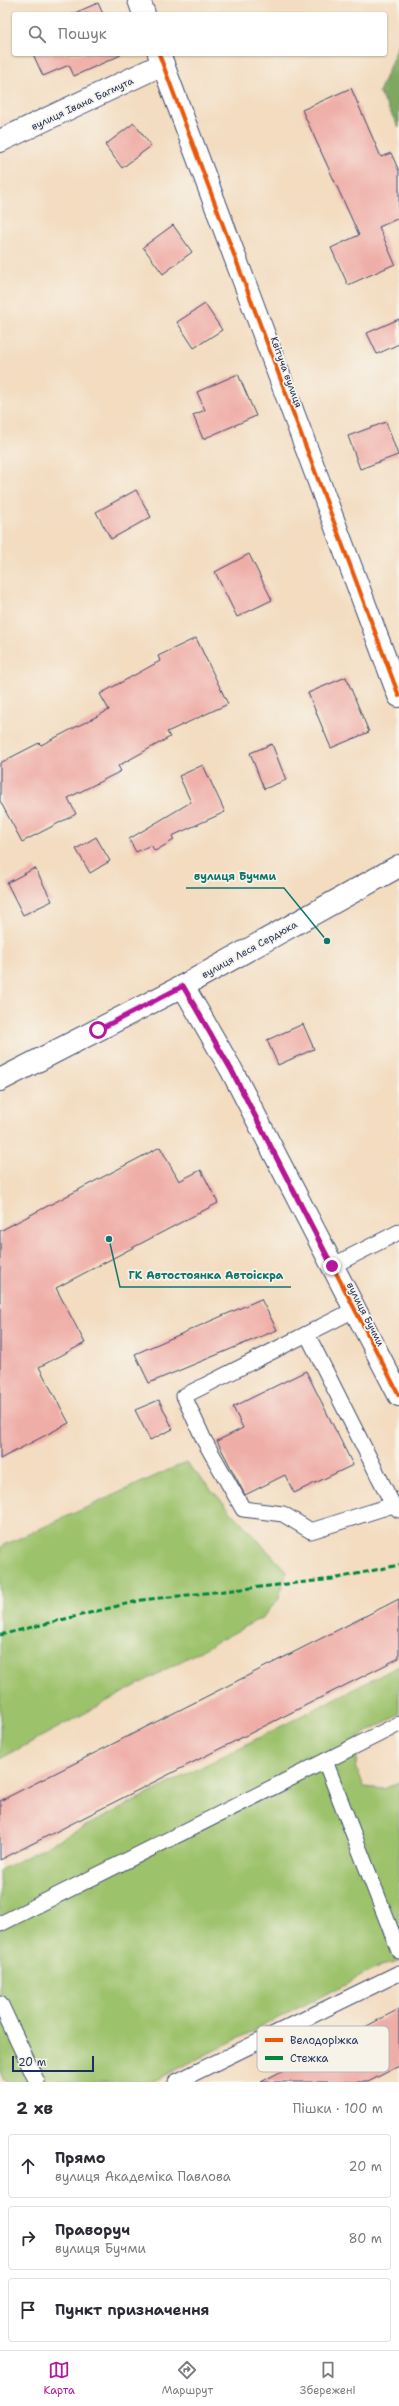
<!DOCTYPE html>
<html lang="uk">
<head>
<meta charset="utf-8">
<style>
  body { margin:0; font-family:"Shantell Sans",sans-serif; background:#f2f2f3; color:#2b2b33 }
  .scale { position:absolute; left:12px; bottom:10px; width:82px; box-sizing:border-box; padding-left:4px; border:2px solid #1b2f5e; border-top:0; font-size:11px; line-height:14px; white-space:nowrap; color:#1b2f5e; -webkit-text-stroke:3px #f7f3e8; paint-order:stroke }
  .stop { position:absolute; width:12px; height:12px; margin:-9px; border:3px solid #b5179e; border-radius:50%; background:#fff }
  .stop.end { background:#b5179e; border-color:#fff; box-shadow:0 1px 4px #0008 }
  .list { margin:0; padding:0; list-style:none }
  h2 { display:flex; justify-content:space-between; align-items:center; height:52px; margin:0; padding:0 16px; font-size:17px }
  h2 small { font-size:13px; font-weight:400; color:#7c7c81 }
  .list li { display:grid; grid-template-columns:26px 1fr auto; gap:12px; align-items:center; box-sizing:border-box; height:64px; margin:0 8px 8px; padding:0 8px; border:1px solid #e1e1e2; border-radius:4px }
  .list b { display:block; font-size:15px; white-space:nowrap }
  .list p { margin:0; font-size:13px; white-space:nowrap; color:#7c7c81 }
  .list em { font-size:13px; font-style:normal; color:#7c7c81 }
  .icon { flex:none; width:22px; height:22px; fill:none; stroke:currentColor; stroke-width:2; stroke-linecap:round; stroke-linejoin:round }
  .map { position:relative; flex:none; width:399px; height:2082px; overflow:hidden }
  .search { position:absolute; background:#fff; box-shadow:0 1px 3px #0004; left:12px; right:12px; top:12px; height:44px; display:flex; align-items:center; gap:10px; box-sizing:border-box; padding:0 14px; border-radius:4px; color:#7c7c81; font-size:15px }
  .sheet { height:268px; background:#fff }
  nav { display:flex; justify-content:space-around; align-items:center; box-sizing:border-box; height:56px; border-top:1px solid #e1e1e2; background:#fff; font-size:11px; color:#7c7c81 }
  nav a { display:grid; justify-items:center; gap:2px }
  nav .on { color:#b5179e }
  .map>svg:first-child { display:block }
  .green { fill:#9dc26c; stroke:#5c7865 }
  .forest { fill:#7ea860; stroke:#4c6c5f }
  .building { fill:#efada7 }
  .lines { fill:none; stroke-linecap:round; stroke-linejoin:round }
  .lane-casing { stroke:#3b496d; stroke-width:17 }
  .street-casing { stroke:#3b496d; stroke-width:24 }
  .secondary-casing { stroke:#3b496d; stroke-width:24 }
  .primary-casing { stroke:#3b496d; stroke-width:24 }
  .lane { stroke:#fff; stroke-width:15 }
  .street { stroke:#fff; stroke-width:22 }
  .secondary { stroke:#fff; stroke-width:22 }
  .primary { stroke:#fff; stroke-width:22 }
  .quiet { stroke:#00873e; stroke-width:3; stroke-dasharray:6 3; stroke-linecap:butt }
  .cycleway-casing { stroke:#f7f3e8; stroke-width:6 }
  .cycleway { stroke:#e8590c; stroke-width:4 }
  .route { stroke:#b5179e; stroke-width:5 }
  .labels { text-anchor:middle; stroke-width:3.5; stroke-linejoin:round; paint-order:stroke }
  .street-label { font-size:10px; fill:#1b2f5e; stroke:#f7f3e8 }
  .key { fill:#f7f3e8; stroke:#b5b8bf; stroke-width:1 }
  .key-label { font-size:11px; fill:#1b2f5e }
  .leader { fill:none; stroke:#0f766e; stroke-width:1.5 }
  .callout-dot { fill:#0f766e; stroke:#f7f3e8; stroke-width:1.5 }
  .callout-label { font-size:11px; text-anchor:middle; font-weight:bold; fill:#0f766e; stroke:#f7f3e8; stroke-width:3.5; stroke-linejoin:round; paint-order:stroke }
</style>
</head>
<body>
<div class="map">
<svg width="399" height="2082" viewBox="0 0 399 2082">
  <rect width="100%" height="100%" fill="#f7f3e8"/>
  <filter id="ink" filterUnits="userSpaceOnUse"><feTurbulence type="fractalNoise" baseFrequency=".025" numOctaves="2"/><feDisplacementMap in="SourceGraphic" scale="8" xChannelSelector="R" yChannelSelector="G"/><feConvolveMatrix kernelMatrix="1 2 1 2 8 2 1 2 1" color-interpolation-filters="sRGB"/></filter>
  <filter id="wash" filterUnits="userSpaceOnUse"><feTurbulence type="fractalNoise" baseFrequency=".012" numOctaves="4" result="noise"/><feDisplacementMap in="SourceGraphic" scale="16" xChannelSelector="R" yChannelSelector="G"/><feGaussianBlur stdDeviation="0.9" result="paint"/><feColorMatrix in="noise" values="0 0 0 0 0 0 0 0 0 0 0 0 0 0 0 0 0 1.4 0 .05"/><feComposite in="paint" operator="in"/></filter>
  <g filter="url(#wash)">
    <rect width="100%" height="100%" fill="#f3dcc0"/>
    <g class="green">
      <path d="M186,1462L287,1572L278,1600L263,1617L0,1759V1547Z"/>
      <path d="M399,1666V1714L357,1738L356,1766L364,1787L384,1789L399,1782V1962L381,1966L152,2082H5L0,2071V1870Z"/>
    </g>
    <path class="forest" d="M399,43V128L379,92Z"/>
    <g id="blocks">
      <g class="building">
        <path d="M98,3L103,14H72Z"/>
        <path d="M33,54H120L121,55L74,76L69,65L43,76Z"/>
        <path d="M351,88L381,157L391,153L399,171V218L379,227L395,264L348,285L331,248L359,235L302,110Z"/>
        <path d="M134,123L151,146L122,168L105,145Z"/>
        <path d="M173,225L192,252L163,274L143,247Z"/>
        <path d="M205,304L222,330L194,348L177,322Z"/>
        <path d="M399,319V344L377,354L367,333Z"/>
        <path d="M238,374L256,416L203,439L193,415L205,410L197,392Z"/>
        <path d="M386,422L398,455L360,469L348,436Z"/>
        <path d="M136,490L151,517L111,539L96,512Z"/>
        <path d="M249,554L272,600L237,617L215,572Z"/>
        <path d="M196,638L228,704L167,732L170,737L118,766L121,771L68,798L76,814L22,842L0,801V763L39,743L41,745L109,710L100,694L160,661L158,656Z"/>
        <path d="M346,677L369,732L331,748L308,693Z"/>
        <path d="M272,744L286,780L264,789L250,753Z"/>
        <path d="M203,765L225,812L172,836L174,840L155,851L151,845L136,852L129,839L191,802L179,776Z"/>
        <path d="M96,837L110,861L90,873L76,849Z"/>
        <path d="M35,868L52,901L23,915L7,883Z"/>
        <path d="M303,1024L314,1049L278,1065L267,1040Z"/>
        <path d="M160,1147L179,1181L201,1170L218,1203L56,1288L85,1343L39,1367L69,1423L0,1459V1231Z"/>
        <path d="M261,1299L277,1330L149,1383L135,1354Z"/>
        <path d="M306,1371L353,1465L294,1493L285,1475L245,1495L217,1441L243,1428L233,1407Z"/>
        <path d="M159,1400L173,1429L150,1440L135,1410Z"/>
        <path d="M399,1599V1658L0,1860V1801Z"/>
        <path d="M399,2009V2066L368,2082H261Z"/>
      </g>
    </g>
  </g>
  <g filter="url(#ink)">
    <use href="#blocks" fill-opacity="0" stroke="#3b496d" stroke-width="1"/>
    <g class="lines">
      <defs>
        <g id="lane">
          <path d="M332,1266L399,1232"/>
          <path d="M354,1310L184,1396L204,1440L243,1509L283,1514L311,1531L393,1505L399,1510"/>
          <path d="M307,1334L393,1505"/>
          <path d="M325,1761L399,1951"/>
          <path d="M0,1924L399,1724"/>
          <path d="M0,2003L37,2082"/>
          <path d="M176,2082L399,1973"/>
        </g>
        <g id="street">
          <path d="M139,0L144,14"/>
          <path d="M159,54L399,696"/>
          <path d="M0,141L163,64"/>
        </g>
        <path id="secondary" d="M183,986L232,1071L399,1395"/>
        <path id="primary" d="M0,1080L183,986L399,866"/>
      </defs>
      <use href="#lane" class="lane-casing"/>
      <use href="#street" class="street-casing"/>
      <use href="#secondary" class="secondary-casing"/>
      <use href="#primary" class="primary-casing"/>
      <use href="#lane" class="lane"/>
      <use href="#street" class="street"/>
      <use href="#secondary" class="secondary"/>
      <use href="#primary" class="primary"/>
      <path class="quiet" d="M0,1635L142,1600L333,1579L399,1565"/>
      <defs>
        <g id="cycleway">
          <path d="M159,54L399,696"/>
          <path d="M183,986L232,1071L399,1395"/>
        </g>
      </defs>
      <use href="#cycleway" class="cycleway-casing"/>
      <use href="#cycleway" class="cycleway"/>
    </g>
  </g>
  <g class="lines" filter="url(#ink)">
    <path class="route" d="M98,1030L183,986L232,1071L332,1266"/>
  </g>
  <g class="labels">
    <g class="street-label">
      <text transform="translate(82 103) rotate(-25)" y="4">вулиця Івана Багмута</text>
      <text transform="translate(287 372) rotate(70)" y="4">Квітуча вулиця</text>
      <text transform="translate(249 949) rotate(-29)" y="4">вулиця Леся Сердюка</text>
      <text transform="translate(366 1314) rotate(63)" y="4">вулиця Бучми</text>
    </g>
  </g>
  <rect x="257" y="2026" width="132" height="46" rx="6" class="key"/>
  <rect x="265" y="2038" width="18" height="4" fill="#e8590c"/>
  <rect x="265" y="2056" width="18" height="4" fill="#00873e"/>
  <g class="key-label">
    <text x="290" y="2044">Велодоріжка</text>
    <text x="290" y="2062">Стежка</text>
  </g>
  <path class="leader" d="M327 941L284 888H186M109 1239L120 1287H291"/>
  <g class="callout-dot">
    <circle cx="327" cy="941" r="4"/>
    <circle cx="109" cy="1239" r="4"/>
  </g>
  <g class="callout-label">
    <text x="235" y="880">вулиця Бучми</text>
    <text x="206" y="1279">ГК Автостоянка Автоіскра</text>
  </g>
</svg>
<div class="scale">20 m</div>
<div class="stop" style="left:98px;top:1030px"></div>
<div class="stop end" style="left:332px;top:1266px"></div>
<div class="search"><svg class="icon" aria-label="search" viewBox="0 0 24 24"><circle cx="10" cy="10" r="6"/><path d="M15 15l6 6"/></svg>Пошук</div>
</div>
<section class="sheet">
<h2>2 хв<small>Пішки · 100 m</small></h2>
<ul class="list">
<li><svg class="icon" aria-label="ahead" viewBox="0 0 24 24"><path d="M12 20V5M6 11l6-6 6 6"/></svg><div><b>Прямо</b><p>вулиця Академіка Павлова</p></div><em>20 m</em></li>
<li><svg class="icon" aria-label="right" viewBox="0 0 24 24"><path d="M7 20v-9h11M14 6l5 5-5 5"/></svg><div><b>Праворуч</b><p>вулиця Бучми</p></div><em>80 m</em></li>
<li><svg class="icon" aria-label="arrive" viewBox="0 0 24 24"><path d="M6 21V4h12l-3 4 3 4H6"/></svg><div><b>Пункт призначення</b></div></li>
</ul>
</section>
<nav>
<a class="on"><svg class="icon" aria-label="map" viewBox="0 0 24 24"><path d="M3 6l6-2 6 2 6-2v14l-6 2-6-2-6 2zM9 4v14M15 6v14"/></svg>Карта</a>
<a><svg class="icon" aria-label="directions" viewBox="0 0 24 24"><path d="M12 3l9 9-9 9-9-9zM9 14v-3h6M13 9l2 2-2 2"/></svg>Маршрут</a>
<a><svg class="icon" aria-label="saved" viewBox="0 0 24 24"><path d="M7 4h10v16l-5-4-5 4z"/></svg>Збережені</a>
</nav>
</body>
</html>
